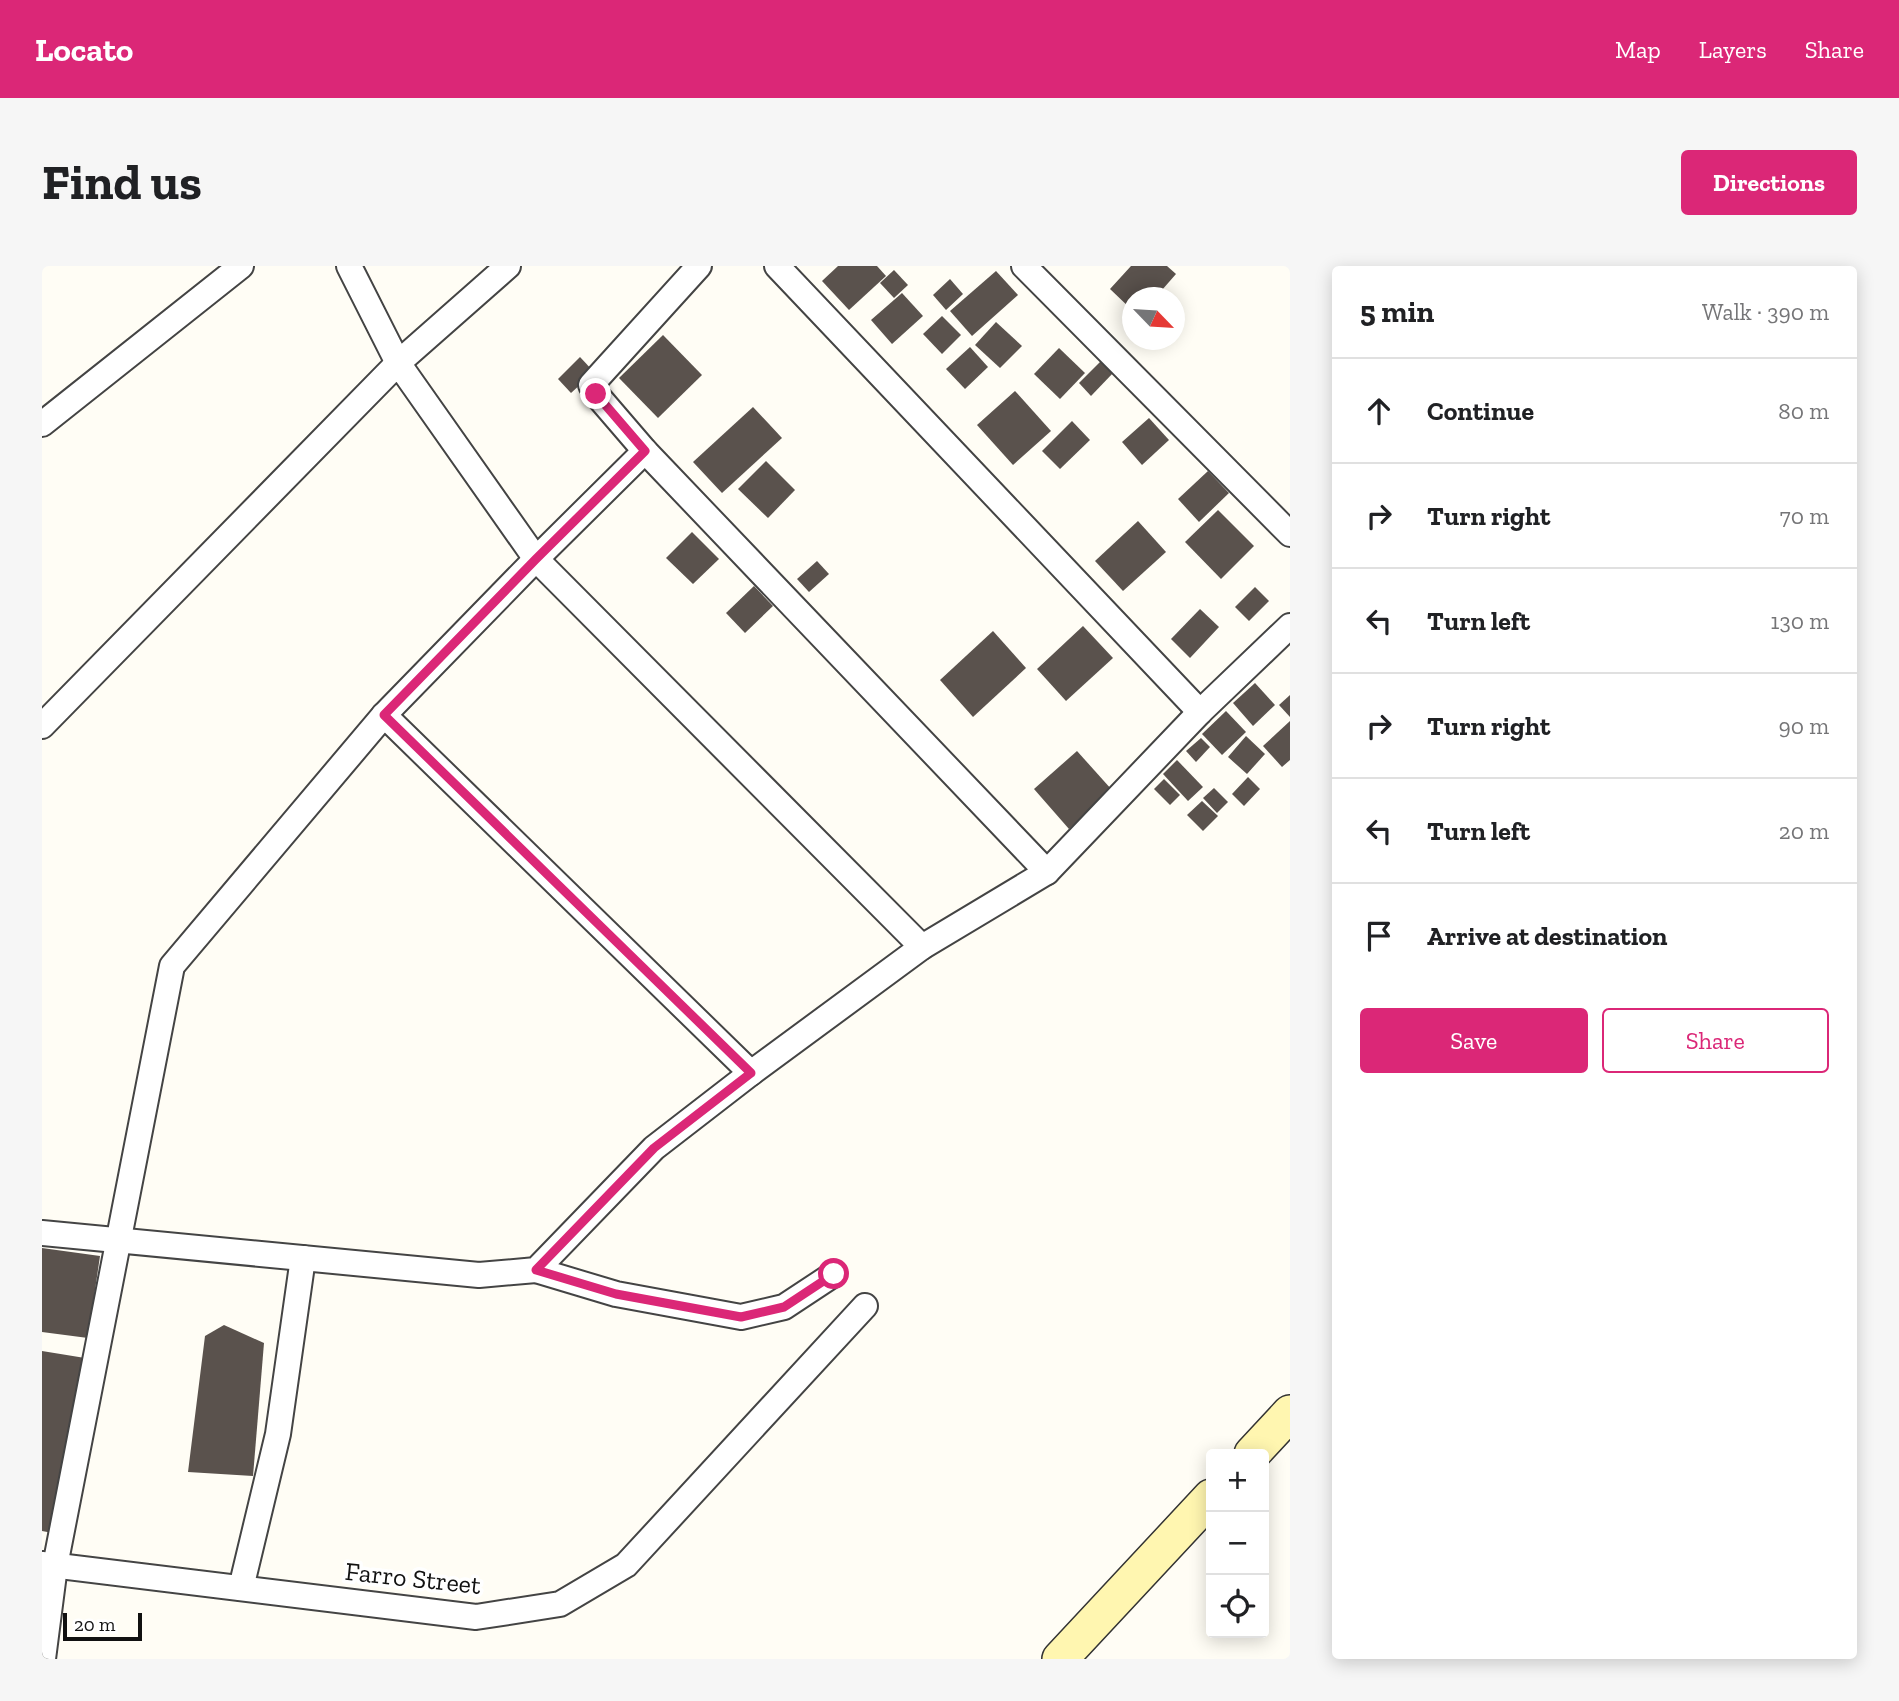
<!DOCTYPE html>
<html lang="en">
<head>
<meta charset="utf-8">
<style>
  body { margin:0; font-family:"Zilla Slab",serif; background:#f6f6f6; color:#202124 }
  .controls { position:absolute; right:21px; bottom:21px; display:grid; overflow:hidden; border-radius:7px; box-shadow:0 4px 18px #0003 }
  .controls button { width:63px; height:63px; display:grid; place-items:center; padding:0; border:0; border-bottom:2px solid #e0e0e0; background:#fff; color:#202124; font:35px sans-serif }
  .compass { position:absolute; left:1080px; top:21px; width:63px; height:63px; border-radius:50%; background:#fff; box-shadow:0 4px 18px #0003; rotate:115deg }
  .scale { position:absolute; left:21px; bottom:18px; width:79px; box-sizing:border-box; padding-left:7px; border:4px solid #111; border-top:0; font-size:19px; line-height:24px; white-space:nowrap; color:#111; -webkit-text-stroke:5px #fff; paint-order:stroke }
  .stop { position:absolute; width:21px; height:21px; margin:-16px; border:5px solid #db2777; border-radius:50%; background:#fff }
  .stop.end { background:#db2777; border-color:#fff; box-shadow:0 2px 7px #0008 }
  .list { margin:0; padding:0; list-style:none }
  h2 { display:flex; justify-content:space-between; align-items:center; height:91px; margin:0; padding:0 28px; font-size:30px }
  h2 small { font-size:23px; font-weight:400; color:#757577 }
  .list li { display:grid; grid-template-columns:46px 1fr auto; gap:21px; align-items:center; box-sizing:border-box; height:105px; padding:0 28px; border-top:2px solid #e0e0e0 }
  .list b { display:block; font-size:26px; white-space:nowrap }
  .list em { font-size:23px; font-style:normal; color:#757577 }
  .actions { display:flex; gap:14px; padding:21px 28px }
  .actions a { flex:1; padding:16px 0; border:2px solid #db2777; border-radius:7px; text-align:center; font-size:24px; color:#db2777 }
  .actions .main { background:#db2777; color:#fff }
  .icon { flex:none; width:38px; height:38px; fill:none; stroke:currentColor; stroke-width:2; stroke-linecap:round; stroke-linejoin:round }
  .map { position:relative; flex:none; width:1248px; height:1393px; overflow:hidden; border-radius:7px }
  header { display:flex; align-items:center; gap:42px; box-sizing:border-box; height:98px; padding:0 35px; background:#db2777; color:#fff }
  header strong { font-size:33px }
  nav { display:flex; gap:38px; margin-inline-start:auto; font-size:24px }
  .intro { display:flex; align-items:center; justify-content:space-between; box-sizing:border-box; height:168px; padding:0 42px }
  h1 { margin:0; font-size:49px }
  .button { padding:18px 32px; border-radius:7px; background:#db2777; color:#fff; font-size:24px; font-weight:700 }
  main { display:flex; gap:42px; padding:0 42px }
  aside { flex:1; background:#fff; border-radius:7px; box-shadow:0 4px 18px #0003 }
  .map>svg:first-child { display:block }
  .building { fill:#5a524d }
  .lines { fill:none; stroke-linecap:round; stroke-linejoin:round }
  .street-casing { stroke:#444; stroke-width:28 }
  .secondary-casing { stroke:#333; stroke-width:38 }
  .street { stroke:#fff; stroke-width:24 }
  .secondary { stroke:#fff6b0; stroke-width:35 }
  .route { stroke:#db2777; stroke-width:9 }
  .labels { text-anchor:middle; stroke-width:7; stroke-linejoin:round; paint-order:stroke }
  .street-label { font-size:26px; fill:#111; stroke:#fff }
</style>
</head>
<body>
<header>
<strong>Locato</strong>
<nav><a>Map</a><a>Layers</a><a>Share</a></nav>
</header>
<div class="intro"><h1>Find us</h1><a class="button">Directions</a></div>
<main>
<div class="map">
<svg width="1248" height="1393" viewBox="0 0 1248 1393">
  <rect width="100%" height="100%" fill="#fffdf5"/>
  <g class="building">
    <path d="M796,0H835L844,10L807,44L780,15Z"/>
    <path d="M1089,0H1125L1134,8L1113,32H1090V44L1068,23Z"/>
    <path d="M852,4L866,19L852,32L838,17Z"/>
    <path d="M954,5L976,29L930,70L908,45Z"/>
    <path d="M908,13L921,28L904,44L891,29Z"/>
    <path d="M860,27L881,50L850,78L829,54Z"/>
    <path d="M900,50L919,69L900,88L881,68Z"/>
    <path d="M954,56L980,80L958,102L933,79Z"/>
    <path d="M621,69L660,109L616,152L577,112Z"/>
    <path d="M928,81L946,101L923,123L904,103Z"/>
    <path d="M1017,82L1043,107L1018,133L992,108Z"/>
    <path d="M538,91L552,106L529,127L516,113Z"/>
    <path d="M1060,94L1072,106L1049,130L1037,117Z"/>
    <path d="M973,125L1009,165L971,199L935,159Z"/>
    <path d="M711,141L740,172L680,227L651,196Z"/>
    <path d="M1107,152L1127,174L1100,199L1080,176Z"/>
    <path d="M1030,155L1048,174L1018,203L1000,185Z"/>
    <path d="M724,195L753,224L726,252L696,223Z"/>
    <path d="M1166,205L1187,227L1157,256L1136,233Z"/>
    <path d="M1176,244L1212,280L1179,313L1143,276Z"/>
    <path d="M1096,255L1124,286L1081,325L1053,295Z"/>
    <path d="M650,266L677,293L651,318L624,292Z"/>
    <path d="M775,295L787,308L767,326L755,313Z"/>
    <path d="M712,320L731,340L703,367L684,347Z"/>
    <path d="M1213,321L1227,335L1207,355L1193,341Z"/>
    <path d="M1158,343L1177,361L1148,392L1129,373Z"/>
    <path d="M1041,360L1071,392L1024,435L995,403Z"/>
    <path d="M951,365L984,402L931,451L898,414Z"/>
    <path d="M1213,417L1233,439L1211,460L1191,437Z"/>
    <path d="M1248,429V451L1237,439Z"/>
    <path d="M1184,445L1204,466L1180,489L1160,468Z"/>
    <path d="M1248,455V494L1240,501L1221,480Z"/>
    <path d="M1204,470L1223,488L1205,508L1186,491Z"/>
    <path d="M1159,472L1168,481L1154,496L1144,485Z"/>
    <path d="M1035,485L1070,524L1027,563L992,523Z"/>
    <path d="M1135,494L1161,521L1146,535L1121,508Z"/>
    <path d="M1206,511L1218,523L1202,540L1190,528Z"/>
    <path d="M1122,513L1138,529L1128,539L1112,523Z"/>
    <path d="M1172,522L1186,536L1175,547L1161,532Z"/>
    <path d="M1160,535L1176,550L1161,565L1145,549Z"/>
    <path d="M0,982L58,990L46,1072L0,1066Z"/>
    <path d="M182,1059L222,1077L211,1210L146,1206L163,1070Z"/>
    <path d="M0,1085L43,1092L16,1268L0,1265Z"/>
  </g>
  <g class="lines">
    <defs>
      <g id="street">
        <path d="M307,0L356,97L466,0"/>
        <path d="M657,0L549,119L554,128L603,185L1005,606"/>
        <path d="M735,0L1158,446"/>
        <path d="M982,0L1248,268"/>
        <path d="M0,158L199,0"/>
        <path d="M342,449L709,807"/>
        <path d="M0,460L356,97L494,293L880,681"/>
        <path d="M0,967L437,1009L494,1004L612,882L709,807L880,681L1005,606L1158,446L1248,360"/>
        <path d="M494,1004L574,1028L699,1051L742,1041L792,1008"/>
        <path d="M0,1298L434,1351L518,1338L584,1299L823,1040"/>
        <path d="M199,1322L236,1168L261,992"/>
        <path d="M1,1393L13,1300L130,700L342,449L494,293L603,185"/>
      </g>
      <g id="secondary">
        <path d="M1210,1188L1248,1147"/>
        <path d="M1018,1393L1169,1231"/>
      </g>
    </defs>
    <use href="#street" class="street-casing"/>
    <use href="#secondary" class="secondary-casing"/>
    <use href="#street" class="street"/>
    <use href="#secondary" class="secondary"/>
  </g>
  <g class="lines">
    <path class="route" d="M554,128L603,185L494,293L342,449L709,807L612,882L494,1004L574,1028L699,1051L742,1041L792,1008"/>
  </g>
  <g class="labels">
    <g class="street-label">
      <text transform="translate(371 1312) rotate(6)" y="9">Farro Street</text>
    </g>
  </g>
</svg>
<div class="controls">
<button>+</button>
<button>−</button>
<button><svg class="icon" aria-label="locate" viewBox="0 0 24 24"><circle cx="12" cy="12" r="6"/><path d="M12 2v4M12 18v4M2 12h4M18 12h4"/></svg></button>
</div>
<svg class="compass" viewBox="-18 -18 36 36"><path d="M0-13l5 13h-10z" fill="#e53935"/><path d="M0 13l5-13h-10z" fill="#757577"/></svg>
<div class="scale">20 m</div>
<div class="stop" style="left:792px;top:1008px"></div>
<div class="stop end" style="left:554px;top:128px"></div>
</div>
<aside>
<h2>5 min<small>Walk · 390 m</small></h2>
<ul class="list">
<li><svg class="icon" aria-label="ahead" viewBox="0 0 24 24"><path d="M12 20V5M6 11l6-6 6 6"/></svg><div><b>Continue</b></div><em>80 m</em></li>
<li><svg class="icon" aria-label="right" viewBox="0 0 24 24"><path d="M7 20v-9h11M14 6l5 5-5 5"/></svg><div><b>Turn right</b></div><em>70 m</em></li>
<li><svg class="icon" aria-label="left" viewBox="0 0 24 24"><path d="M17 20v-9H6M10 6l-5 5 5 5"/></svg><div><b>Turn left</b></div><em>130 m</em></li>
<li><svg class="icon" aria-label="right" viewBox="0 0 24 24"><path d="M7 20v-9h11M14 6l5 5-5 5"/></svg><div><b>Turn right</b></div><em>90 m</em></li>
<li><svg class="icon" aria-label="left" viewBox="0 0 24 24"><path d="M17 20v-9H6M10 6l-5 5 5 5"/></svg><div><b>Turn left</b></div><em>20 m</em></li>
<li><svg class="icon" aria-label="arrive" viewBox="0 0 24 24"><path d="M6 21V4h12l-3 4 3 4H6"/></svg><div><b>Arrive at destination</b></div></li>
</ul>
<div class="actions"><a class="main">Save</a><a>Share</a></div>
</aside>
</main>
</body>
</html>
